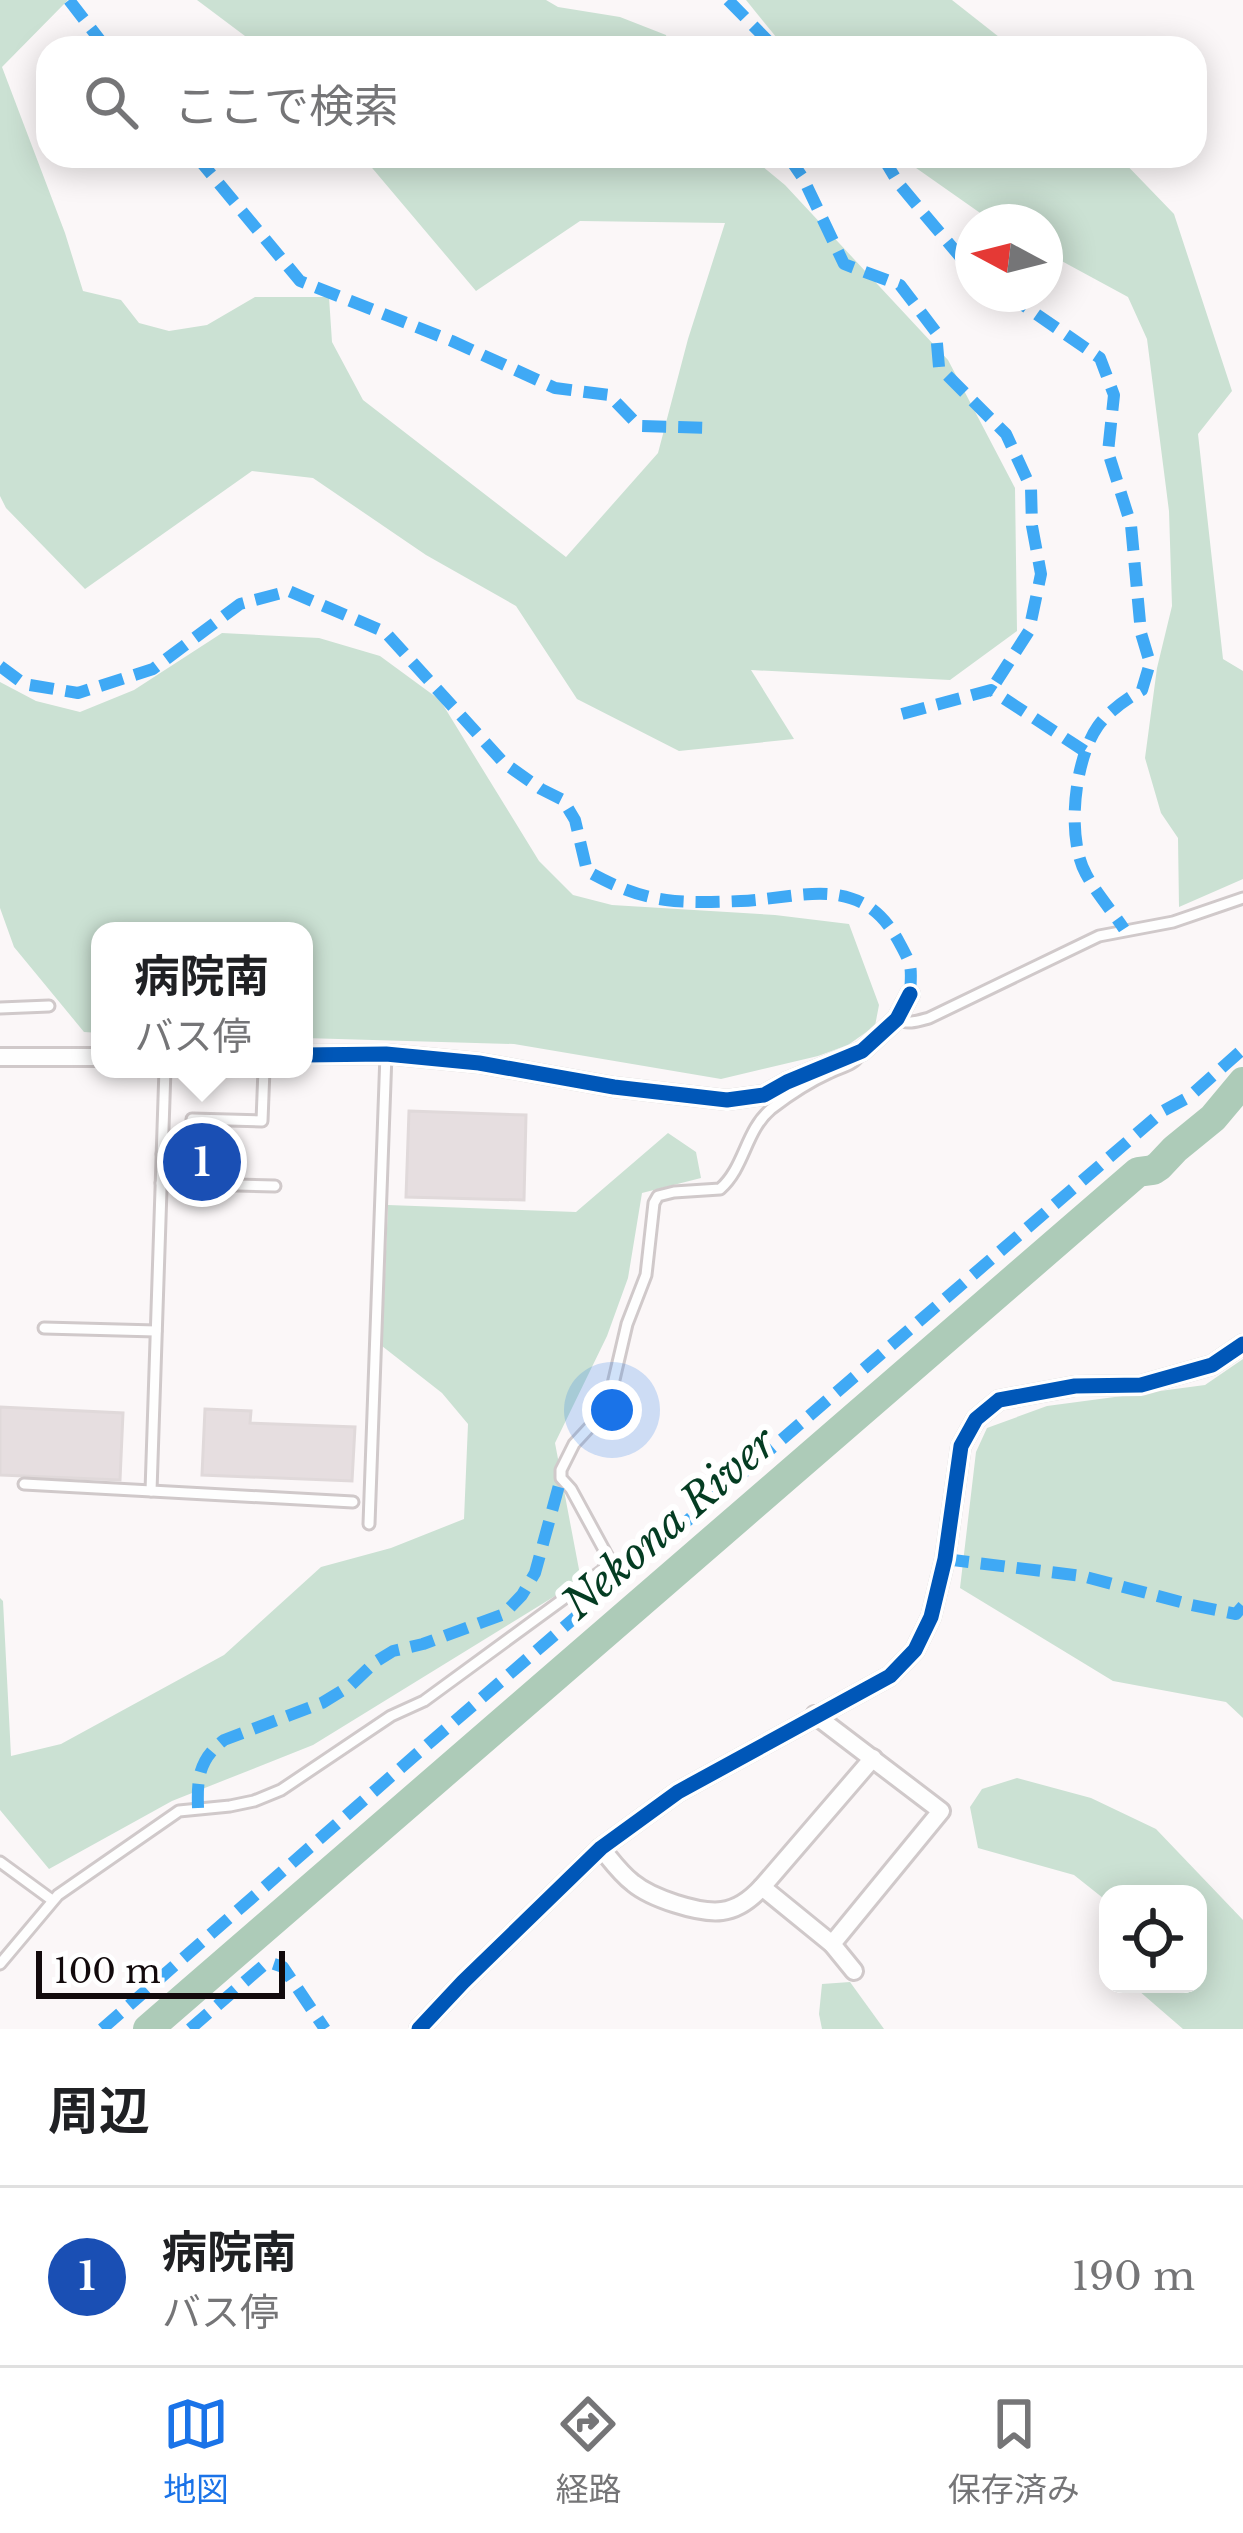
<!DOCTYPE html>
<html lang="ja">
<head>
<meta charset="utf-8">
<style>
  body { margin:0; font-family:"Libre Baskerville","Noto Sans JP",serif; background:#f6f6f6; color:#202124 }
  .controls { position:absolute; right:36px; bottom:36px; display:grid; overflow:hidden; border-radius:24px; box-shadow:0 6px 30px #0003 }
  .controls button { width:108px; height:108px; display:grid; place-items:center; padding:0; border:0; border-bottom:3px solid #e0e0e0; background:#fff; color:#202124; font:60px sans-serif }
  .compass { position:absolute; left:955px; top:204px; width:108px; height:108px; border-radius:50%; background:#fff; box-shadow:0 6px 30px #0003; rotate:277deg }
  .scale { position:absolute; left:36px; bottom:30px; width:249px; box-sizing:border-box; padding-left:12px; border:6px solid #120a0c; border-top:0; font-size:33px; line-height:42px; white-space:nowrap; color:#120a0c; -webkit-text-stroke:9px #fff; paint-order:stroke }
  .you { position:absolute; left:612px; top:1410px; width:42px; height:42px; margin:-30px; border:9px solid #fff; border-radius:50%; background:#1a73e8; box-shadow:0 0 0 18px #1a73e833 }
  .badge { display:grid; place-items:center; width:78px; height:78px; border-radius:50%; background:#1a73e8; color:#fff; font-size:39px; font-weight:700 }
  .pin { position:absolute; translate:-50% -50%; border:6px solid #fff; box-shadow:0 3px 12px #0006 }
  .popup { position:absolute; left:91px; top:922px; width:222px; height:156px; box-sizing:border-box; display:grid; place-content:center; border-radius:24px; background:#fff; filter:drop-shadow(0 3px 9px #0005); font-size:39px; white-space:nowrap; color:#757577 }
  .popup b { font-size:45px; color:#202124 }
  .popup::after { content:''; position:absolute; left:50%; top:100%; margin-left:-24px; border:24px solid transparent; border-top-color:#fff }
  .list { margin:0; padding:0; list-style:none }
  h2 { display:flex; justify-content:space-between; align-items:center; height:156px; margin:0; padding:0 48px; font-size:51px }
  h2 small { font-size:39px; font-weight:400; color:#757577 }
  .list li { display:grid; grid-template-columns:78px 1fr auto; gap:36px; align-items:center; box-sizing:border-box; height:180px; padding:0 48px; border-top:3px solid #e0e0e0 }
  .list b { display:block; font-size:45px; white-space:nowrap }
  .list p { margin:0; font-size:39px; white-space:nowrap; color:#757577 }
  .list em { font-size:39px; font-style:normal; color:#757577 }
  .icon { flex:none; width:66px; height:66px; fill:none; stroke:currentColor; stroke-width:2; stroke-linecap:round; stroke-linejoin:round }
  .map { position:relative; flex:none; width:1243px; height:2029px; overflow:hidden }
  .search { position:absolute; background:#fff; box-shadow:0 6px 30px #0003; left:36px; right:36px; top:36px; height:132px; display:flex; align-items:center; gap:30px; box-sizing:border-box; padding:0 42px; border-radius:36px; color:#757577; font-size:45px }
  .sheet { height:336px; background:#fff }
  nav { display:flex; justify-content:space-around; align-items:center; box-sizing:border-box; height:168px; border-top:3px solid #e0e0e0; background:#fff; font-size:33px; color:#757577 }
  nav a { display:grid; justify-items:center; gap:6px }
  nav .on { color:#1a73e8 }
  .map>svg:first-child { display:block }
  .forest { fill:#cbe1d3 }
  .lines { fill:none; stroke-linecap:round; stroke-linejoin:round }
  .river { stroke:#adcbb8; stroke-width:30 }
  .building { fill:#e6dee0; stroke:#e0d9da; stroke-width:3 }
  .lane-casing { stroke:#d0c9ca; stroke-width:15 }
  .street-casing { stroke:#d0c9ca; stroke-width:22 }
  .lane { stroke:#fefefe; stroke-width:9 }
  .street { stroke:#fefefe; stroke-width:16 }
  .quiet { stroke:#3fa9f5; stroke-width:12; stroke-dasharray:24 12; stroke-linecap:butt }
  .cycleway-casing { stroke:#fff; stroke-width:22 }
  .cycleway { stroke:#0057b8; stroke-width:15 }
  .labels { text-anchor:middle; stroke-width:12; stroke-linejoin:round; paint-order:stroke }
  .water-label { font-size:42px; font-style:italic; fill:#043c22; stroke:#fff }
</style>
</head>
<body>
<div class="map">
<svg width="1243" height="2029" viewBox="0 0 1243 2029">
  <rect width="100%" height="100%" fill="#fbf7f8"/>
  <g class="forest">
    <path d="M0,0H68L2,67L65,233L83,291L121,300L139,323L169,331L207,325L255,297H329L332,342L363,400L566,557L658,453L688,339L725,223L580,221L476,291L362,156H750L785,185L948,360L1015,488L1017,631L950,680L751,670L794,739L679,751L577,699L516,606L426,555L313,478L252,471L85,589L6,508L0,496Z"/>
    <path d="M197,0H546L558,7L620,17L666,35L669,48H261Z"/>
    <path d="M746,0H952L1013,48H785Z"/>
    <path d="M899,156H1118L1174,214L1232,391L1198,434L1223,659L1243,671V879L1179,907L1178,838L1161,813L1145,758L1157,668L1172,606L1169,511L1147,339L1128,297L1045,252V222H993Z"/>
    <path d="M222,633L319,638L380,656L440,700L539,861L573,895L612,905L775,915L849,924L879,1005L875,1026L848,1045L818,1056L721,1079L514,1044L304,1038V931H100V1033L84,1032L14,947L0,908V682L36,701L80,712L134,690Z"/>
    <path d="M668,1133L696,1152L701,1178L642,1193L628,1278L607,1336L555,1443L581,1580L313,1745L172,1801L49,1869L0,1810V1598L3,1601L11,1756L61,1744L224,1655L321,1567L391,1548L464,1519L468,1424L442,1393L382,1346L388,1205L576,1212Z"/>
    <path d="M1243,1359V1718L1226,1702L1113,1681L960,1588L976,1452L987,1428L1047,1406L1205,1385Z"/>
    <path d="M1017,1778L1091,1798L1156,1829L1243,1920V2029H1183L1131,1984H1198V1894H1108V1902L1074,1875L978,1848L970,1807L982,1789Z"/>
    <path d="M850,1982L884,2029H822L819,2014L822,1984Z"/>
  </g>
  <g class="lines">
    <path class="river" d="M148,2029L1138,1172L1153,1170L1159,1166L1175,1149L1213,1118L1243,1082"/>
  </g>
  <g class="building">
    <path d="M409,1111L526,1115L524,1200L406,1197Z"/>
    <path d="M0,1407L123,1413L120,1480L0,1475Z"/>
    <path d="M205,1409L251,1411L250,1423L355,1427L352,1481L202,1475Z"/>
  </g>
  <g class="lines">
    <defs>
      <g id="lane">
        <path d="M0,1008L49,1006"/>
        <path d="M897,1019C908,1025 918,1021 929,1018L1099,936L1173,922L1243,898"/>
        <path d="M162,1154L191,1155L192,1119L262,1121L264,1069"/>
        <path d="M161,1183L275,1186"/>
        <path d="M44,1328L156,1331"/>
        <path d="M24,1484L353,1502"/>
        <path d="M151,1491L165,1069"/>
        <path d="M369,1524L386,1054"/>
        <path d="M0,1862L52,1900"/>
        <path d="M0,1964L58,1895L179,1811L230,1806L254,1801L281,1790L391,1716L424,1701L603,1570L608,1557L571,1489L561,1478V1470L574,1444L599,1417L613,1384L627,1324L646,1275L654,1203L658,1196L674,1192L720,1189C745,1167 745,1131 771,1109C788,1096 809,1082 829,1073C842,1066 852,1067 860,1054"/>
      </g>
      <g id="street">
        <path d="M304,1055L386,1054L479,1063L614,1087L727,1100L764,1095L787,1082L862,1051L897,1019L910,994"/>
        <path d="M0,1057H100"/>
        <path d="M815,1715L941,1811L832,1944"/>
        <path d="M601,1848C611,1860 620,1873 633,1883C651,1898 699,1914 722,1911C739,1909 752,1898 762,1887L873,1758"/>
        <path d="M762,1887L832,1944L854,1971"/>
        <path d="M419,2029L463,1982L601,1848L678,1792L890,1676L915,1650L931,1617L945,1559L961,1446L976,1419L999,1400L1075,1386L1141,1385L1212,1365L1243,1344"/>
      </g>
    </defs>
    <use href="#lane" class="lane-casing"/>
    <use href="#street" class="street-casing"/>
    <use href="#lane" class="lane"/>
    <use href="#street" class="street"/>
    <g class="quiet">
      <path d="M69,0L106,48"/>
      <path d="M728,0L775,48"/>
      <path d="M196,156L300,281L452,341L555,388L609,395L639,426L710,428"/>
      <path d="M788,156L803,178L844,264L900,285L936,332L939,367L1006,434L1031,488L1032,526L1041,574L1029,631L991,690"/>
      <path d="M882,156L899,184L962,259L973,268"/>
      <path d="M1007,294L1100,358L1114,395L1108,452L1131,525L1141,633L1150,663L1142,690C1126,699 1108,712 1098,726C1074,760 1066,838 1086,874C1096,893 1112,911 1124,929"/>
      <path d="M0,666L24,684L78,693L153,669L240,604L289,591L385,632L504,763L541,789L563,800L575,820L587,871C612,885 637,896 666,900C689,903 717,902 741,901C803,898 861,872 899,942C912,966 912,966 910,994"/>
      <path d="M902,714L991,690L1086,752"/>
      <path d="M945,1559L1082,1576L1192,1605L1236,1614L1243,1606"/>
      <path d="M198,1808C197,1778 199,1759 224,1740L322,1703L350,1686L375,1662L393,1651L423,1644L504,1614L522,1595L535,1573L561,1478"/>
      <path d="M102,2029L419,1752L1163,1111L1189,1097L1243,1049"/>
      <path d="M190,2029L264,1965L271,1963L283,1967L325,2029"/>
    </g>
    <defs>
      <g id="cycleway">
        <path d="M304,1055L386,1054L479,1063L614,1087L727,1100L764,1095L787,1082L862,1051L897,1019L910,994"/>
        <path d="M419,2029L463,1982L601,1848L678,1792L890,1676L915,1650L931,1617L945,1559L961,1446L976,1419L999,1400L1075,1386L1141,1385L1212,1365L1243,1344"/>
      </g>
    </defs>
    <use href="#cycleway" class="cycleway-casing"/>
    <use href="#cycleway" class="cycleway"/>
  </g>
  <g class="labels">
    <g class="water-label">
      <text transform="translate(669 1523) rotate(-41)" y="15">Nekona River</text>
    </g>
  </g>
</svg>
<div class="controls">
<button><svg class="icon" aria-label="locate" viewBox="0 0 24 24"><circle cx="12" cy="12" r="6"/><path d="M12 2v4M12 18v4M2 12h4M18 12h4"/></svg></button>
</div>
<svg class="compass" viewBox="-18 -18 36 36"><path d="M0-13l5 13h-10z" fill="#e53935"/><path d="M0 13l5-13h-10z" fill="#757577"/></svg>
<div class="scale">100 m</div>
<div class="you"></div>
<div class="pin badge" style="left:202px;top:1162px;background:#1a4fb4">1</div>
<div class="popup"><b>病院南</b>バス停</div>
<div class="search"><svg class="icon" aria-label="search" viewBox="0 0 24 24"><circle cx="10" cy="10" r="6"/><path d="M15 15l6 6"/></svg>ここで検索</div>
</div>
<section class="sheet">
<h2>周辺<small></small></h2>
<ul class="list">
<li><span class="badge" style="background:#1a4fb4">1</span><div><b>病院南</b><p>バス停</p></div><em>190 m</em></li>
</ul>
</section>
<nav>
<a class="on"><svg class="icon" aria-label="map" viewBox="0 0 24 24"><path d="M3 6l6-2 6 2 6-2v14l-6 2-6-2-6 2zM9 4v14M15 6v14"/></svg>地図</a>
<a><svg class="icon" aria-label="directions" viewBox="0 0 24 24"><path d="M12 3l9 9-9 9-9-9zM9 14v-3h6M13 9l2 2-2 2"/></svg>経路</a>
<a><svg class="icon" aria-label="saved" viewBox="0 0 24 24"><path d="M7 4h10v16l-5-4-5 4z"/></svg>保存済み</a>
</nav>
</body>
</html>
